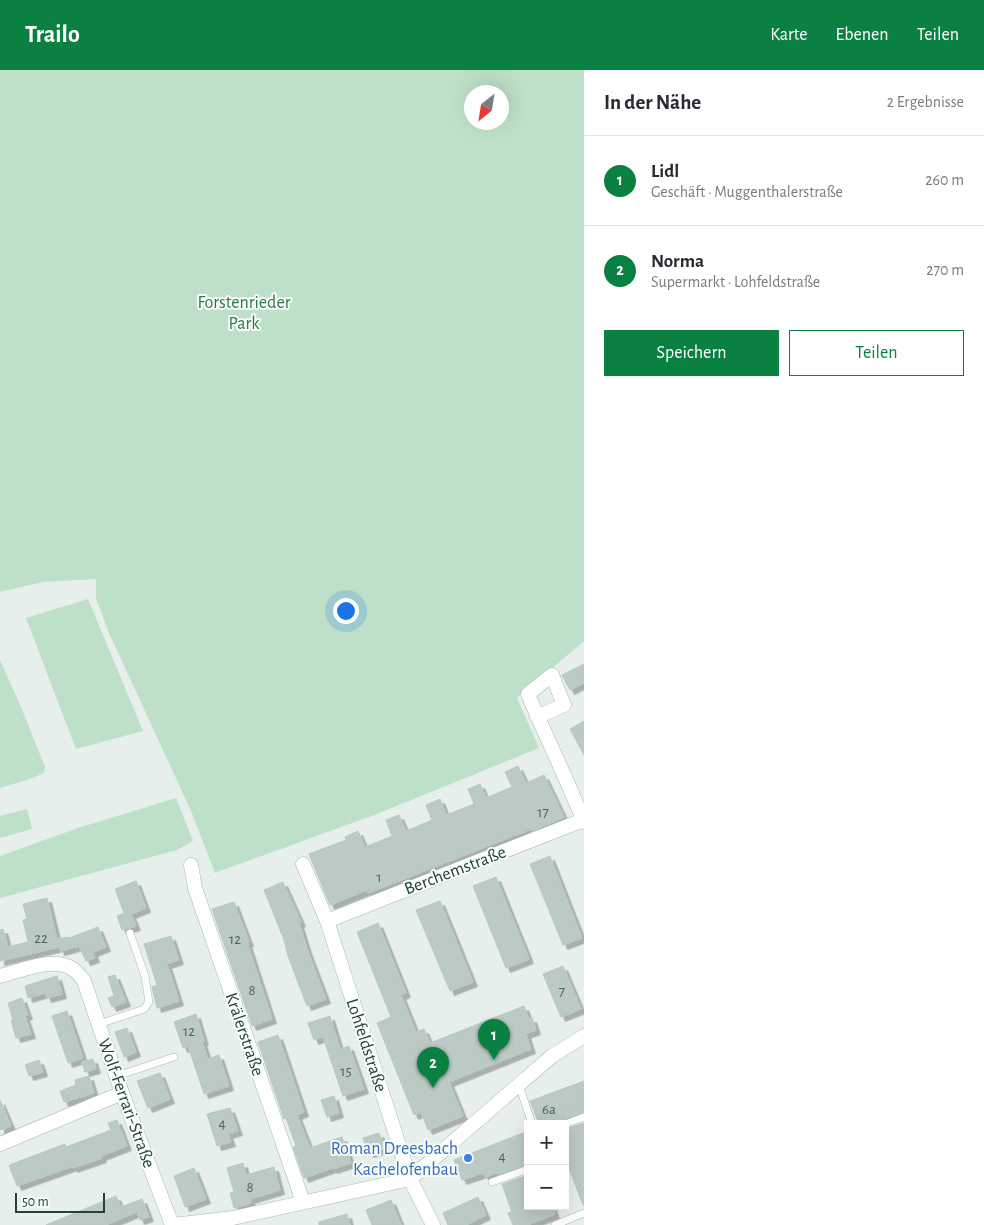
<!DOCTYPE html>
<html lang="de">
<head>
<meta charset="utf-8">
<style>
  body { margin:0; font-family:"Alegreya Sans",sans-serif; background:#f2f2f3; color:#2b2b33 }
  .controls { position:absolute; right:15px; bottom:15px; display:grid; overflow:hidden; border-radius:0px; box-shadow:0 5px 20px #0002 }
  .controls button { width:45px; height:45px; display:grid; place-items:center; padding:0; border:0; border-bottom:1px solid #e1e1e2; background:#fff; color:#2b2b33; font:25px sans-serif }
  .compass { position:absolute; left:464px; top:15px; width:45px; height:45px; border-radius:50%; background:#fff; box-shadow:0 5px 20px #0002; rotate:210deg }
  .scale { position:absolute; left:15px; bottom:12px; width:90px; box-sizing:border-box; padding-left:5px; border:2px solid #24423a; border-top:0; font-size:14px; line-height:18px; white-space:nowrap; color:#24423a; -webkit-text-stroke:4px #f7fbf9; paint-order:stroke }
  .you { position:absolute; left:345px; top:540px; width:18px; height:18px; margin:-12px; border:4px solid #fff; border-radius:50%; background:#1a73e8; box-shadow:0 0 0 8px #1a73e833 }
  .badge { display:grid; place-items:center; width:32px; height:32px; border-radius:50%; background:#0b8043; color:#fff; font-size:16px; font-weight:700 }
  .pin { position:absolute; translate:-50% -41px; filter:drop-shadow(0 1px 2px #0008) }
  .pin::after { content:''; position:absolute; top:26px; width:18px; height:15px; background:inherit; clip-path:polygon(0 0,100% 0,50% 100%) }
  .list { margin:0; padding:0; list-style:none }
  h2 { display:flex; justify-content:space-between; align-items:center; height:65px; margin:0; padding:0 20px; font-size:21px }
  h2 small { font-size:16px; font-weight:400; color:#7c7c81 }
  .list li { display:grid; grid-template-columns:32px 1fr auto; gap:15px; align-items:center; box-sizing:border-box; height:90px; padding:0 20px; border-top:1px solid #e1e1e2 }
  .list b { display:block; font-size:19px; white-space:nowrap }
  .list p { margin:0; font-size:16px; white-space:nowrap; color:#7c7c81 }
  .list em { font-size:16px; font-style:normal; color:#7c7c81 }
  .actions { display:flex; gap:10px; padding:15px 20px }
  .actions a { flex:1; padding:11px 0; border:1px solid #0b8043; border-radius:0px; text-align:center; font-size:18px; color:#0b8043 }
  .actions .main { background:#0b8043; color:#fff }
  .map { position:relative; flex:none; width:584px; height:1155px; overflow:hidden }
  header { display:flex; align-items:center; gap:30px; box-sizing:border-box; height:70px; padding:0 25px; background:#0b8043; color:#fff }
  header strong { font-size:24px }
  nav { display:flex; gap:28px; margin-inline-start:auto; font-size:18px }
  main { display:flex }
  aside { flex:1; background:#fff }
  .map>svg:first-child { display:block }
  .green { fill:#bfe0c8; fill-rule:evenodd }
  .building { fill:#bbcac4; stroke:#b8c9c2; filter:url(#shadow) }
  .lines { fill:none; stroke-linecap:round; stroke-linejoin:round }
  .lane-casing { stroke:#a8b8b2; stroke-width:8 }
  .street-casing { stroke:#a8b8b2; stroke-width:15 }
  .lane { stroke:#fff; stroke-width:7 }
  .street { stroke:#fff; stroke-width:14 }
  .shop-dot { fill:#3f7fe0; stroke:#f7fbf9; stroke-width:2 }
  .labels { text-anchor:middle; stroke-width:4; stroke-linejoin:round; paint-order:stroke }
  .number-label { font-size:15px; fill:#4a645c }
  .park-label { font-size:18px; fill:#2d7a4b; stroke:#f7fbf9 }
  .street-label { font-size:18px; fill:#24423a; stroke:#f7fbf9 }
  .shop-label { font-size:18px; fill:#366cbe; stroke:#f7fbf9; text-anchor:end }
</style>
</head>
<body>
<header>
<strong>Trailo</strong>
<nav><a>Karte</a><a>Ebenen</a><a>Teilen</a></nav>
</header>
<main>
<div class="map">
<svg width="584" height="1155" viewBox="0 0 584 1155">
  <defs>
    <filter id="shadow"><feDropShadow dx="4.5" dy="4.5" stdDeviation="0" flood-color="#0004"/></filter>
  </defs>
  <rect width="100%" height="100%" fill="#e6efeb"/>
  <g class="green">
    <path d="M0,0H584V571L517,628L539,678L377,744L215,803L191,741L109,563L96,528V509L43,512L0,522ZM472,22H502V52H472Z"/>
    <path d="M88,529L143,661L76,679L26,548Z"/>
    <path d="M0,590L21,637L45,697L44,703L33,708L0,718Z"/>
    <path d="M176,728L193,771L177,780L0,828V786L78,758Z"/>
    <path d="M27,739L32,759L0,768V746Z"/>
  </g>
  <g class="building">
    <path d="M584,594V613L570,620L562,605Z"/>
    <path d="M584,651V685L570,659Z"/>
    <path d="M518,696L526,713L544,705L564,747L532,761L531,759L368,823L367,820L330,835L309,784L346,770L345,767L358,761L365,777L392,766L386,750L399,745L406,761L432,750L426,735L440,729L446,745L474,734L468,719L480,714L486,728L512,717L505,702Z"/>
    <path d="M550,786L582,868L563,875L530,794Z"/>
    <path d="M496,807L529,889L506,898L473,816Z"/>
    <path d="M136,811L146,838L131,844L136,856L122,860L117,846L124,843L115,819Z"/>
    <path d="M283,812L301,852L299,853L307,879L326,929L307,936L288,886L284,870L264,820Z"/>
    <path d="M47,828L59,877L0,891V860L3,859L8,877L28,872L23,850L27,849L23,834Z"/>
    <path d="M440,831L473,912L450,921L416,840Z"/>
    <path d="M234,832L249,872H247L272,949L252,956L212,839Z"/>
    <path d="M378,853L406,923L401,925L416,962L424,959L430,973L524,936L529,949L532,948L536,960L526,964L531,979L449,1012L463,1046L428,1060L421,1042L414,1045L377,953L391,947L357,862Z"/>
    <path d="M98,857L106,877L93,882L95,888L86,891L79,876L60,881L58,869L68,867L69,868Z"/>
    <path d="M171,866L179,890L167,894L179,931L157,938L152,917L157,915L144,874Z"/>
    <path d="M563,896L581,939L561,947L543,904Z"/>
    <path d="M115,905L126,932L112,937L108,928L114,926L108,907Z"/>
    <path d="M57,906L62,924L47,928L45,923L28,928L25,916Z"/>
    <path d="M22,928L28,945L25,946L31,964L16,968L11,950H13L8,933Z"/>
    <path d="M67,941L83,988L68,993L52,946Z"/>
    <path d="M196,944L204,971H202L208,989L219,985L229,1016L204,1024L188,976L183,978L174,952Z"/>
    <path d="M330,946L340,979L349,976L364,1019L343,1026L323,967L314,970L308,953Z"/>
    <path d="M127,958L136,982L124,987L115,962Z"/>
    <path d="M278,965L304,1042L297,1045L310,1078L342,1067L351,1093L333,1099L332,1098L304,1108L293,1077L296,1076L286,1048L284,1049L258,972Z"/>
    <path d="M93,989L96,999L85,1002L82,992Z"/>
    <path d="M39,990L43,1002L29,1006L25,995Z"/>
    <path d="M160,1003L170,1029L148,1038L137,1011Z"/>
    <path d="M89,1006L94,1023L64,1032L60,1021L76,1015L75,1010Z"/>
    <path d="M584,1011V1042L550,1054H539L530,1031Z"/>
    <path d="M334,1026L339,1043L327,1047L321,1030Z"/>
    <path d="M0,1030L11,1056L0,1060Z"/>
    <path d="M230,1038L238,1061L228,1064L231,1072L217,1076L207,1044Z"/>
    <path d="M117,1050L127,1076L101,1086L102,1088L73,1098V1096L17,1116L9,1095L65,1074L66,1077L111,1060L108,1053Z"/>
    <path d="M584,1053V1135H583L565,1088V1059Z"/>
    <path d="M528,1061V1094L498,1104V1102L485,1107L483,1103L462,1110L454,1090Z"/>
    <path d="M379,1063L385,1078L369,1083L363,1068Z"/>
    <path d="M243,1093L246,1105L274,1097L280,1120L250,1129L251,1133L234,1138L230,1123L234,1122L227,1098Z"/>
    <path d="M194,1098L206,1129L185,1137L174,1106Z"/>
    <path d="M528,1105V1136H552L555,1144L527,1155H513L508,1143L512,1142L502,1114Z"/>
    <path d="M116,1126L121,1137L142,1129L149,1147L140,1150L137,1142L105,1155H46Z"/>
    <path d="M478,1127L486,1145L466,1155H448L443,1143Z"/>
    <path d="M391,1130L401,1155H372L366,1140Z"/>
    <path d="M347,1144L350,1155H319V1152Z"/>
  </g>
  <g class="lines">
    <defs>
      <g id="lane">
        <path d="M99,954L144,939L149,932L145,906L130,863"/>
        <path d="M117,1006L174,987"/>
        <path d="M519,1015L532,1054"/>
        <path d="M565,1054L584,1047"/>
        <path d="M492,1112L528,1099"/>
        <path d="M555,1155L584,1143"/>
      </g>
      <g id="street">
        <path d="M537,647L564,635L552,605L528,624C546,667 567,709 584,752"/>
        <path d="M303,794L327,851L410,1109L433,1155"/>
        <path d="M191,795L195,818L303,1132"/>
        <path d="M327,851L583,750"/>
        <path d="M0,906C22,901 52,886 73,899C77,902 81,907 84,911L122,1023L172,1155"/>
        <path d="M0,1074L122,1023"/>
        <path d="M173,1155L233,1148L410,1109L552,986L584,966"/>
      </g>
    </defs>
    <use href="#lane" class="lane-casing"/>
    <use href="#street" class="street-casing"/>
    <use href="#lane" class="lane"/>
    <use href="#street" class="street"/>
  </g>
  <circle class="shop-dot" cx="468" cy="1088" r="5"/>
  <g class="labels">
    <g class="number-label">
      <text x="543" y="747">17</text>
      <text x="379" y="812">1</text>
      <text x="41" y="873">22</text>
      <text x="235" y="874">12</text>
      <text x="252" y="925">8</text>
      <text x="562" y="926">7</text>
      <text x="189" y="966">12</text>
      <text x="346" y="1006">15</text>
      <text x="549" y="1044">6a</text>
      <text x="222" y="1058">4</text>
      <text x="502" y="1091">4</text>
      <text x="250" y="1122">8</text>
    </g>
    <g class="park-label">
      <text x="244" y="238">Forstenrieder<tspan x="244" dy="21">Park</tspan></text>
    </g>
    <g class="street-label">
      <text transform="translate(455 800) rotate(-21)" y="6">Berchemstraße</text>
      <text transform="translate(245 964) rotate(71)" y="6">Krälerstraße</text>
      <text transform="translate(367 975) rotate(72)" y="6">Lohfeldstraße</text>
      <text transform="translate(127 1033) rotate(70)" y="6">Wolf-Ferrari-Straße</text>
    </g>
    <g class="shop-label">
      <text x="458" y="1084">Roman Dreesbach<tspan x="458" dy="21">Kachelofenbau</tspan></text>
    </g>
  </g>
</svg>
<div class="controls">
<button>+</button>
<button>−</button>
</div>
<svg class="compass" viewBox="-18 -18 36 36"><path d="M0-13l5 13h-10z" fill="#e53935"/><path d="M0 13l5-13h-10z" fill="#7c7c81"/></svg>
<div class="scale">50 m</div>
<div class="you"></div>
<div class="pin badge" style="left:494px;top:990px">1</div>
<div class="pin badge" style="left:433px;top:1018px">2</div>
</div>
<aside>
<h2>In der Nähe<small>2 Ergebnisse</small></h2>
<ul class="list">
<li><span class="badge">1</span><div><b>Lidl</b><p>Geschäft · Muggenthalerstraße</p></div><em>260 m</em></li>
<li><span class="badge">2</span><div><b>Norma</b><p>Supermarkt · Lohfeldstraße</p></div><em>270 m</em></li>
</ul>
<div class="actions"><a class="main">Speichern</a><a>Teilen</a></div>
</aside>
</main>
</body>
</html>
